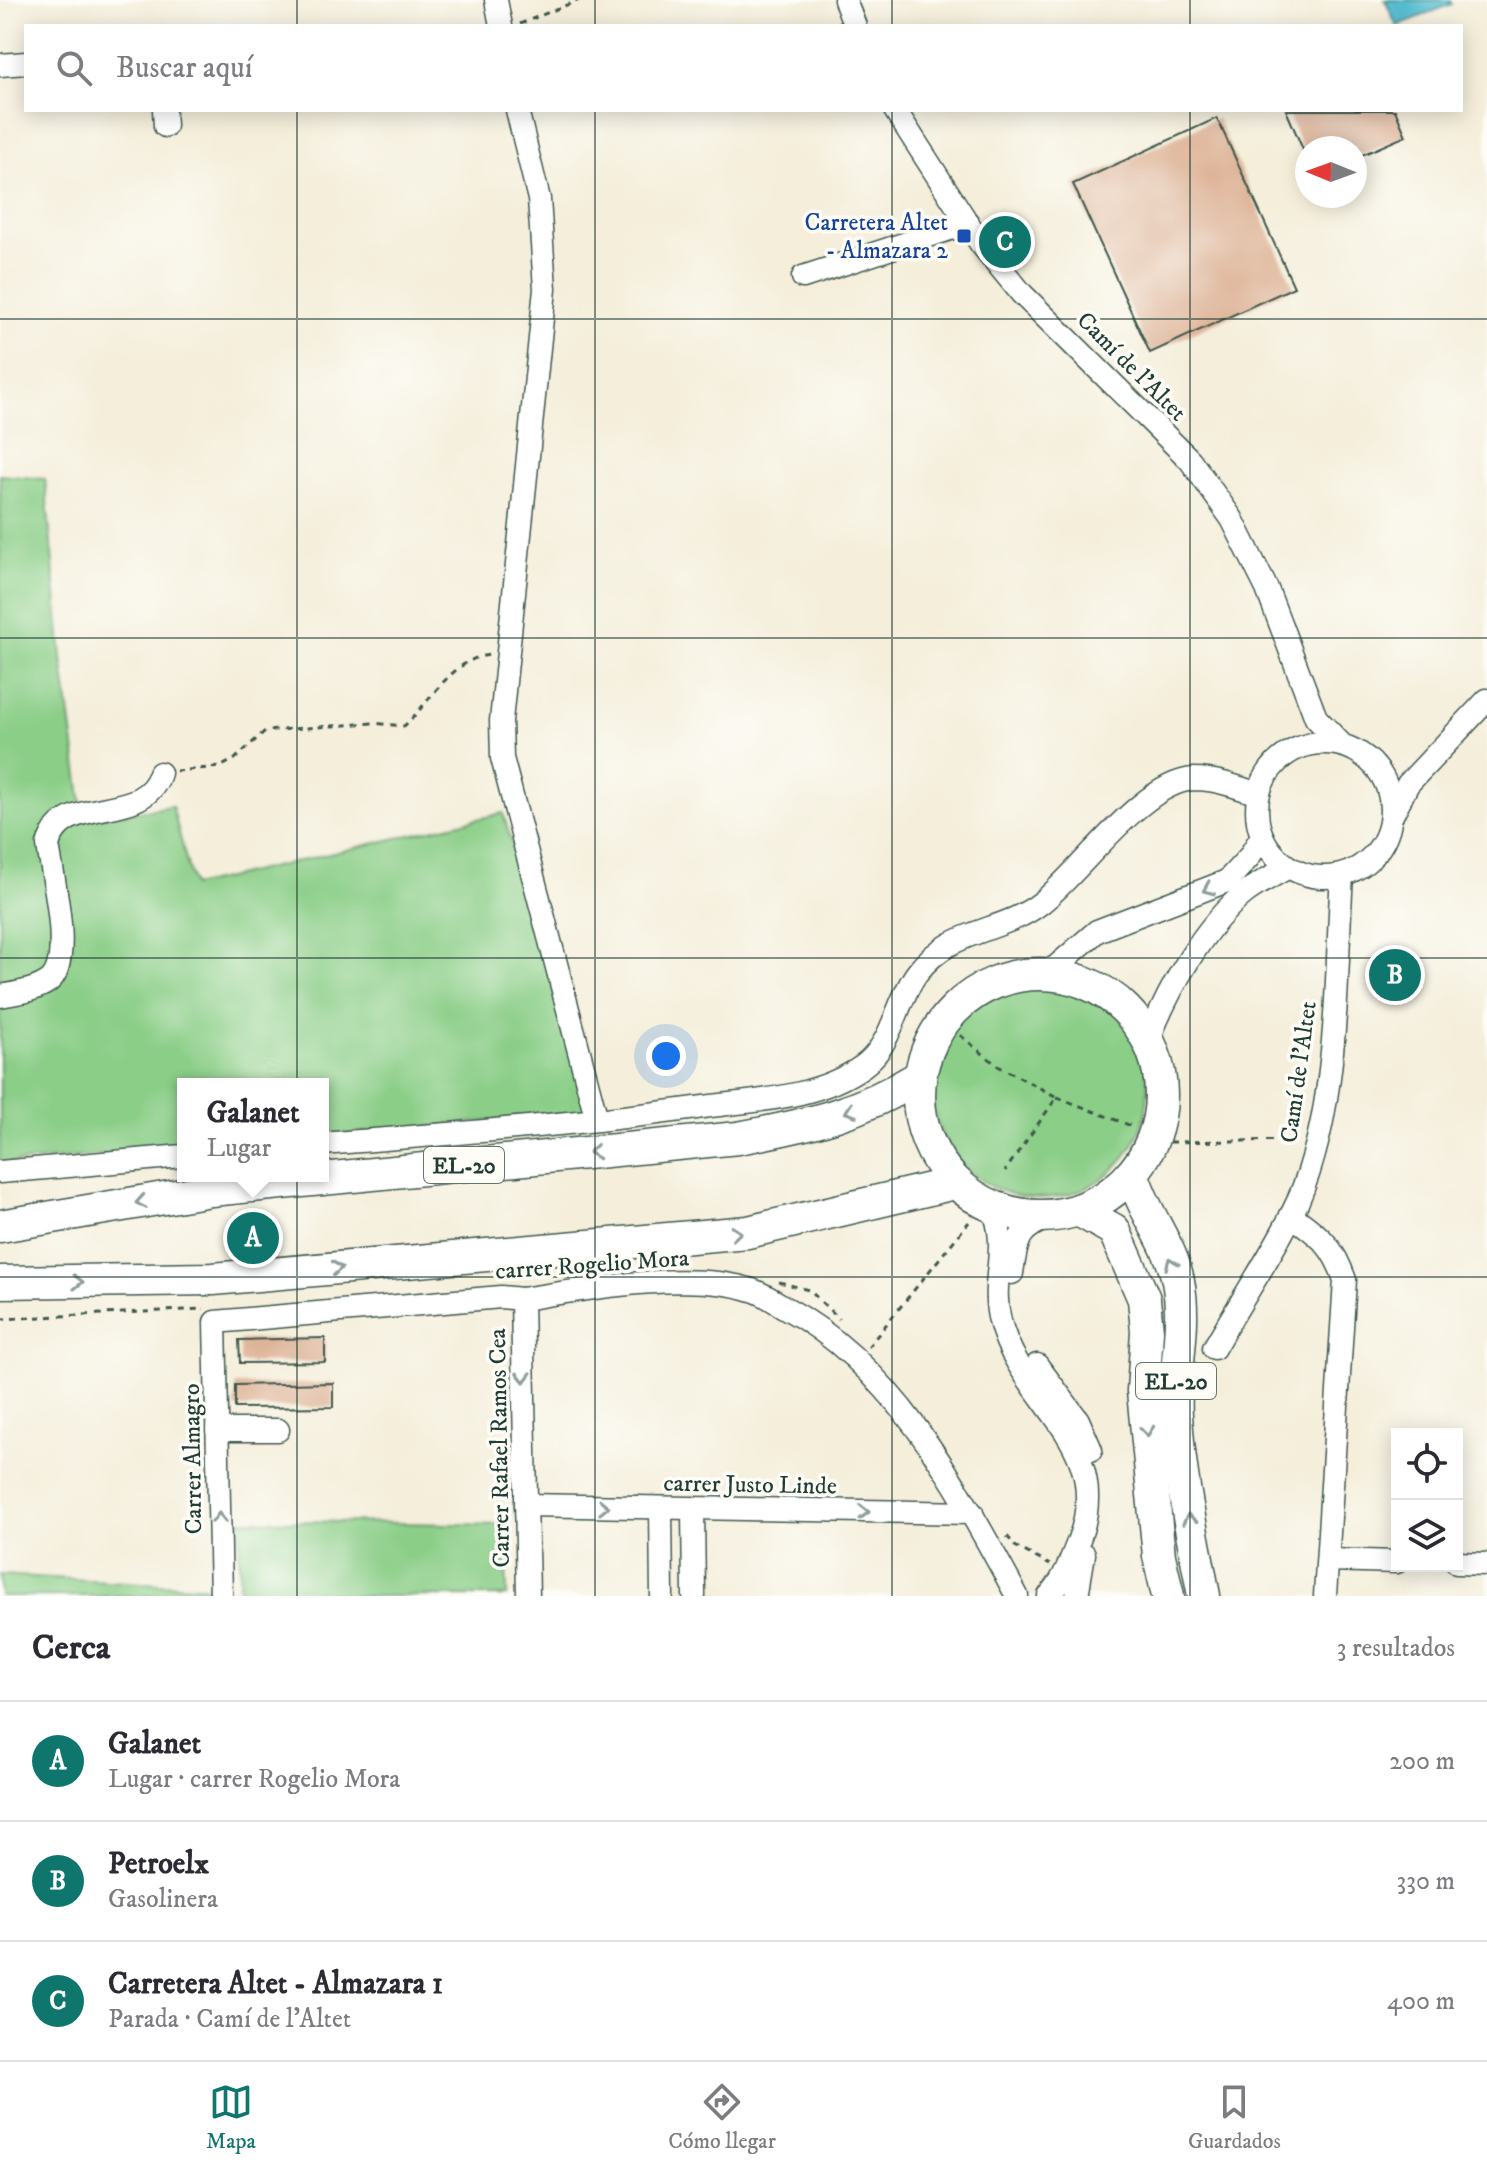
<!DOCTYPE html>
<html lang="es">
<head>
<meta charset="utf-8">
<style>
  body { margin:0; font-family:"IM FELL DW Pica",serif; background:#f7f7f7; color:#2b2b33 }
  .controls { position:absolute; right:24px; bottom:24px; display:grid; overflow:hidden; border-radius:0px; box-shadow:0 4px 20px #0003 }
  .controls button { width:72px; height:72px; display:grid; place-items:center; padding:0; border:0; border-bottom:2px solid #e1e1e2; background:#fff; color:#2b2b33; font:40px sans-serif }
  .compass { position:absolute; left:1295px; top:136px; width:72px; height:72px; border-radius:50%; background:#fff; box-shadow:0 4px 20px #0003; rotate:271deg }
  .you { position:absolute; left:666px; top:1056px; width:28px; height:28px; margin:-20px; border:6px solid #fff; border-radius:50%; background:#1a73e8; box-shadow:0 0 0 12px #1a73e833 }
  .badge { display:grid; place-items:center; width:52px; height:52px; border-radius:50%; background:#0f766e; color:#fff; font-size:26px; font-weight:700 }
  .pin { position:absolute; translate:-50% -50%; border:4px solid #fff; box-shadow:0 2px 8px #0006 }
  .popup { position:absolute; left:177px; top:1078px; width:152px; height:104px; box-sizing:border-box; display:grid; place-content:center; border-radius:0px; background:#fff; filter:drop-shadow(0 2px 6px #0005); font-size:26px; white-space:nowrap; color:#7c7c81 }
  .popup b { font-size:30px; color:#2b2b33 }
  .popup::after { content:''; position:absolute; left:50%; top:100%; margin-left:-16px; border:16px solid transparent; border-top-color:#fff }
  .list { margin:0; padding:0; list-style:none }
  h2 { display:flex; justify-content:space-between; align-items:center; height:104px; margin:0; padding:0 32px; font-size:34px }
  h2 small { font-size:26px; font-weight:400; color:#7c7c81 }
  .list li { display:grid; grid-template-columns:52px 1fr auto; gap:24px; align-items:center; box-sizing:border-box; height:120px; padding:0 32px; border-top:2px solid #e1e1e2 }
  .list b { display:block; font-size:30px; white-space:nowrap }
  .list p { margin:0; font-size:26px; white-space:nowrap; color:#7c7c81 }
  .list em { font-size:26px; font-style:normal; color:#7c7c81 }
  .icon { flex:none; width:44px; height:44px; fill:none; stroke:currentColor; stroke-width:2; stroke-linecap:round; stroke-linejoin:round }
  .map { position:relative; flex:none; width:1487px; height:1596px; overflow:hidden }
  .search { position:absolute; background:#fff; box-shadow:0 4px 20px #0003; left:24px; right:24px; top:24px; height:88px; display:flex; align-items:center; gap:20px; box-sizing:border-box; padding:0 28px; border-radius:0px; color:#7c7c81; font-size:30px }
  .sheet { height:464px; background:#fff }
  nav { display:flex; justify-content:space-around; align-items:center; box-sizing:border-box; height:112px; border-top:2px solid #e1e1e2; background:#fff; font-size:22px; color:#7c7c81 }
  nav a { display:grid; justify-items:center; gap:4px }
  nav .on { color:#0f766e }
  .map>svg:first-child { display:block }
  .green { fill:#8ace87; stroke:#54865e; stroke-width:2 }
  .water { fill:#51bace; stroke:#387c81; stroke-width:2 }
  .building { fill:#deb498 }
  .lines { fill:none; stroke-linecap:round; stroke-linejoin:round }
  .minor-casing { stroke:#3f584d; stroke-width:25 }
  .highway-casing { stroke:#3f584d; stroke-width:35 }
  .path { stroke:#3f584d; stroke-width:3; stroke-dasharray:6 6; stroke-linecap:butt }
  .minor { stroke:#fff; stroke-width:22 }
  .highway { stroke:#fff; stroke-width:32 }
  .oneway { stroke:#8f9e9a }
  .grid { fill:none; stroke:#1f3d34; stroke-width:2; stroke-opacity:0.55 }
  .transit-dot { fill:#1a4fb4; stroke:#fdfcf7; stroke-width:3 }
  .labels { text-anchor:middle; stroke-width:7; stroke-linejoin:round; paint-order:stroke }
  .shield { fill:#fdfcf7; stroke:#62766e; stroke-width:2 }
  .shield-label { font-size:22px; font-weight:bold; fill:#1f3d34 }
  .transit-label { font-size:24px; fill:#164399; stroke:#fdfcf7; text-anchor:end }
  .street-label { font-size:24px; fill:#1f3d34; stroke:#fdfcf7 }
</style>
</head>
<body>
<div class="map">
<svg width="1487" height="1596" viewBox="0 0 1487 1596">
  <rect width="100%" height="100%" fill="#fdfcf7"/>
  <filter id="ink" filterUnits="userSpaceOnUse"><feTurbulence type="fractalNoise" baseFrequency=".0125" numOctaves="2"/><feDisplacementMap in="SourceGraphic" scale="16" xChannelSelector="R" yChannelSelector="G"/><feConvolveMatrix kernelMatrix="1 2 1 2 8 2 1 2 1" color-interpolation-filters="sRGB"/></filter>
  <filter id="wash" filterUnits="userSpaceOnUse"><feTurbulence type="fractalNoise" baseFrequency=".006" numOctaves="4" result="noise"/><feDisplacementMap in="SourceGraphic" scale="32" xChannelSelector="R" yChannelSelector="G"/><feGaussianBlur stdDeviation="1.8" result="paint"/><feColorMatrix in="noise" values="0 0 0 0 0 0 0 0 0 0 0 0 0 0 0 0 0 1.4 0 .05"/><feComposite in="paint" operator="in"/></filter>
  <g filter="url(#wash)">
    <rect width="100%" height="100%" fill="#f4eeda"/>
    <g class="green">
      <path d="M0,475L45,479L62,658L84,820L172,806L193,886L503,813L589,1112L323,1136V1084H183V1148L0,1164Z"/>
      <circle cx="1040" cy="1090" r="108"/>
      <path d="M240,1520L505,1525L507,1596H239Z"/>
      <path d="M0,1575L213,1587L214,1596H0Z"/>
    </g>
    <path class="water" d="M1385,0H1450L1452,4L1397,26Z"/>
    <g id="blocks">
      <g class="building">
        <path d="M1286,110H1395L1406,136L1355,158V148H1307V159Z"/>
        <path d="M1217,118L1294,287L1150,353L1073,184Z"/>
        <path d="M325,1338V1362L240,1363L239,1340Z"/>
        <path d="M333,1383V1407L235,1408V1385Z"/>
      </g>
    </g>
  </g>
  <g filter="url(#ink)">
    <use href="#blocks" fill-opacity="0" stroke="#3f584d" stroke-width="2"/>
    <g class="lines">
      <defs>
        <g id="minor">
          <path d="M496,0L501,26"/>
          <path d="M845,0L855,26"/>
          <path d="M0,65L26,63"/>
          <path d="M164,110L165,126"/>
          <path d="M517,110L539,199L545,289L501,721L502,758L597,1120"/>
          <path d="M895,110L981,244L1022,294L1190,460L1232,519L1267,589L1316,718L1342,745"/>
          <path d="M803,277L968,223"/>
          <circle cx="1324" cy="810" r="67"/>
          <path d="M1391,817L1408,784L1487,700"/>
          <path d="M1050,972L1097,931L1227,881L1249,857L1262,836"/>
          <path d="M0,996C16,993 35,991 49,981C74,961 52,875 48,845C63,791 144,826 160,773"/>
          <path d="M1149,1039C1167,992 1204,925 1245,893C1258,883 1274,876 1288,867"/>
          <path d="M323,1144C447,1134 572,1125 696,1108C753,1100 815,1100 863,1066C893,1045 896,1001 917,973C952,927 1001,934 1041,903C1081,872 1142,782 1194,779C1216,779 1238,787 1258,794"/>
          <path d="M0,1172L183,1156"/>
          <path d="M992,1206C1011,1250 989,1279 1000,1321C1020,1403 1117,1443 1078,1542C1070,1561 1064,1581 1049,1596"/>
          <path d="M1291,1215C1321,1237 1333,1245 1345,1280L1325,1596"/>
          <path d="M1012,1273C1017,1240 1017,1229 1050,1217"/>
          <path d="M522,1299L528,1596"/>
          <path d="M1214,1348C1239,1304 1268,1261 1291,1216C1340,1118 1335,983 1342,875"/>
          <path d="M1037,1365L1078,1420L1091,1450"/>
          <path d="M217,1430H278"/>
          <path d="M526,1505L972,1513"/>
          <path d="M661,1508L662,1596"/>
          <path d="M693,1510L694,1596"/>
          <path d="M1328,1560L1397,1562"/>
          <path d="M1457,1563L1487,1564"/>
          <path d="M221,1596L215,1322L501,1297L522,1299C585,1289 691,1270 752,1290C763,1293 774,1301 784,1307C895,1366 959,1489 1017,1596"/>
          <path d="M1077,1596L1084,1554"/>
        </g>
        <g id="highway">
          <circle cx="1040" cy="1095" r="121"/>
          <path d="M1133,1175C1143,1212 1171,1244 1178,1281C1187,1327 1173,1369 1176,1415C1179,1476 1193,1536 1204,1596"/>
          <path d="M1080,1211L1114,1230L1144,1299L1147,1331L1143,1391L1159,1556L1168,1596"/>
          <path d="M0,1226L211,1190L738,1138C808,1125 858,1114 919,1077"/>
          <path d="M0,1282L213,1279L748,1232L955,1183"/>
        </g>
      </defs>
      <use href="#minor" class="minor-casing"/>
      <use href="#highway" class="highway-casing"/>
      <g class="path">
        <path d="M520,24L579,0"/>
        <path d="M176,771L220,767L235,759L265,731L372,723L404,726C430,703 452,658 490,655"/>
        <path d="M960,1035L998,1066L1057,1097L1005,1171"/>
        <path d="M1057,1097L1134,1127"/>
        <path d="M1170,1142L1298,1140"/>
        <path d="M779,1282L809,1290L839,1319"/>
        <path d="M0,1319L204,1309"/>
        <path d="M868,1347L969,1222"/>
        <path d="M1007,1536L1015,1546L1050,1565"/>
      </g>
      <use href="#minor" class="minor"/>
      <use href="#highway" class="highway"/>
    </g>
    <defs><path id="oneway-chevron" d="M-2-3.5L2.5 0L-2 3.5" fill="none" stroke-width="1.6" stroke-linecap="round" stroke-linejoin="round" transform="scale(2)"/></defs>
    <g class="oneway">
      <use href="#oneway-chevron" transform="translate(1208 889) rotate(157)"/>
      <use href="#oneway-chevron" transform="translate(850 1111) rotate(161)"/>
      <use href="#oneway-chevron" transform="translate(594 1152) rotate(174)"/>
      <use href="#oneway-chevron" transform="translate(141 1202) rotate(170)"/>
      <use href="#oneway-chevron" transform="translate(736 1233) rotate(-5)"/>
      <use href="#oneway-chevron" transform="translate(1171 1263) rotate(-112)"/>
      <use href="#oneway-chevron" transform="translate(337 1268) rotate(-5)"/>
      <use href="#oneway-chevron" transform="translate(78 1282)"/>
      <use href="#oneway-chevron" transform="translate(524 1377) rotate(89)"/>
      <use href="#oneway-chevron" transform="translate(1147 1431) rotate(84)"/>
      <use href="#oneway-chevron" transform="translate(604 1507) rotate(1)"/>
      <use href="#oneway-chevron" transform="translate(864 1512) rotate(1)"/>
      <use href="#oneway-chevron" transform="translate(219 1518) rotate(-91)"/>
      <use href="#oneway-chevron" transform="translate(1189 1519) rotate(-101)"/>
    </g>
  </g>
  <path class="grid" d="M297,0V26M595,0V26M892,0V26M1190,0V26M297,110V1596M595,110V1596M892,110V1596M1190,110V1596M0,319H1487M0,638H1487M0,958H1487M0,1277H1487"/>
  <rect class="transit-dot" x="956" y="228" width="16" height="16" rx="4"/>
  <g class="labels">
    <g class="shield">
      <rect x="424" y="1147" width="80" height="36" rx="6"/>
      <rect x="1136" y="1363" width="80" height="36" rx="6"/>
    </g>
    <g class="shield-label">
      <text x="464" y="1173">EL-20</text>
      <text x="1176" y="1389">EL-20</text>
    </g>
    <g class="transit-label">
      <text x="948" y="230">Carretera Altet<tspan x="948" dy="28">- Almazara 2</tspan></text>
    </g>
    <g class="street-label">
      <text transform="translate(1132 366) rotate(45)" y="8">Camí de l'Altet</text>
      <text transform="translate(1298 1072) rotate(-82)" y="8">Camí de l'Altet</text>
      <text transform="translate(592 1264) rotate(-4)" y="8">carrer Rogelio Mora</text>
      <text transform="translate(499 1448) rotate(-91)" y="8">Carrer Rafael Ramos Cea</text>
      <text transform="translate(192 1459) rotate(-91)" y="8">Carrer Almagro</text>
      <text transform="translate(750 1484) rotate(1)" y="8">carrer Justo Linde</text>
    </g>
  </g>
</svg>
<div class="controls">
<button><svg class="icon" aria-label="locate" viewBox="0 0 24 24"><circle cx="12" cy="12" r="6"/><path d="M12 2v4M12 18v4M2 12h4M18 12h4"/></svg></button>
<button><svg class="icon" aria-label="layers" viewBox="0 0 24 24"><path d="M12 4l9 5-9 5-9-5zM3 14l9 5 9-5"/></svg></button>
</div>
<svg class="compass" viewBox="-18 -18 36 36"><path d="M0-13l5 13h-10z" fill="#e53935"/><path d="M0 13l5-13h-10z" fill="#7c7c81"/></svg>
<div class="you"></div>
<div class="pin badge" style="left:253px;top:1238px">A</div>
<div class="popup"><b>Galanet</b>Lugar</div>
<div class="pin badge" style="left:1395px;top:975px">B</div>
<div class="pin badge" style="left:1005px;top:242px">C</div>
<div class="search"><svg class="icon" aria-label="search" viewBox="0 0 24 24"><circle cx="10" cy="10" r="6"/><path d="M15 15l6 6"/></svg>Buscar aquí</div>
</div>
<section class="sheet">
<h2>Cerca<small>3 resultados</small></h2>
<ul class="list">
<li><span class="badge">A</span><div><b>Galanet</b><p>Lugar · carrer Rogelio Mora</p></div><em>200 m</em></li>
<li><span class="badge">B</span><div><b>Petroelx</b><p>Gasolinera</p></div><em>330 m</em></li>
<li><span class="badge">C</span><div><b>Carretera Altet - Almazara 1</b><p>Parada · Camí de l'Altet</p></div><em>400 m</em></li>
</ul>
</section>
<nav>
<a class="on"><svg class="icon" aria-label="map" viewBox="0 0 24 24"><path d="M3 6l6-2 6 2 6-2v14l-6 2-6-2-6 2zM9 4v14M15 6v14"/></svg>Mapa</a>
<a><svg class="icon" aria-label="directions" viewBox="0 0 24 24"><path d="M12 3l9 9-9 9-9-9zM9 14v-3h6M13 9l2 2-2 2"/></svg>Cómo llegar</a>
<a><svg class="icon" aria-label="saved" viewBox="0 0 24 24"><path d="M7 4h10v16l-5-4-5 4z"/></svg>Guardados</a>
</nav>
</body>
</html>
